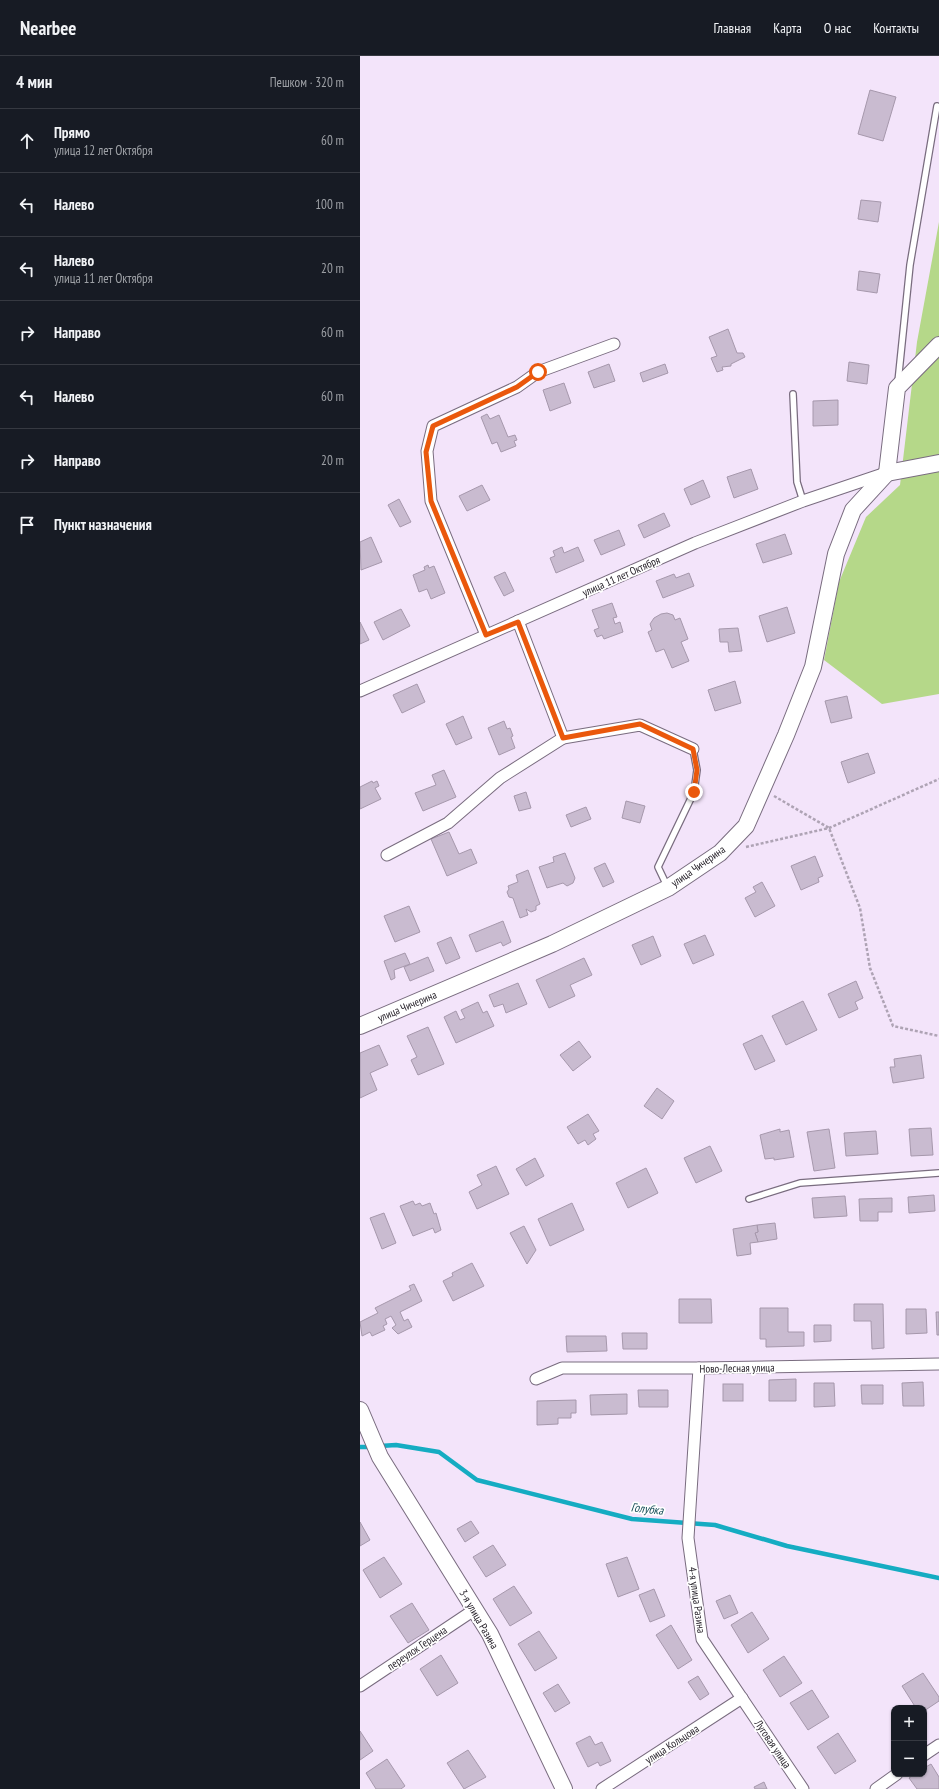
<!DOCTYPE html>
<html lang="ru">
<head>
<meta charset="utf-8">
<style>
  body { margin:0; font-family:"PT Sans Narrow",sans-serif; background:#20242c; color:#f1f3f6 }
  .controls { position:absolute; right:12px; bottom:12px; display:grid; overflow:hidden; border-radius:8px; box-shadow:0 1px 3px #0004 }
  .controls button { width:36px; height:36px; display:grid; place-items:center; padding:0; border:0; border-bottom:1px solid #363941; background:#171b24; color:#f1f3f6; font:20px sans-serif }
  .stop { position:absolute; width:12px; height:12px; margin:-9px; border:3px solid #ea580c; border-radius:50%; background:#fff }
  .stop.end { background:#ea580c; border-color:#fff; box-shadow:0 1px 4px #0008 }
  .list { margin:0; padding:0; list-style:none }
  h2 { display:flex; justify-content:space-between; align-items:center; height:52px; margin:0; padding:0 16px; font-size:17px }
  h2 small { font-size:13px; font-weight:400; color:#9ea1a6 }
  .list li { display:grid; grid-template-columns:26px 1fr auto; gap:12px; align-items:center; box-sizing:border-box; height:64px; padding:0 16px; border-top:1px solid #363941 }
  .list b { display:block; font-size:15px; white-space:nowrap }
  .list p { margin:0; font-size:13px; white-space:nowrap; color:#9ea1a6 }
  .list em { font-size:13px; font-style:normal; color:#9ea1a6 }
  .icon { flex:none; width:22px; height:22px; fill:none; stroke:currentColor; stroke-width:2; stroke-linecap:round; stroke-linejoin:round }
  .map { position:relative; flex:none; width:579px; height:1733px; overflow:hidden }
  header { display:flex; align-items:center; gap:24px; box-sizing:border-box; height:56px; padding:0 20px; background:#171b24; border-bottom:1px solid #363941 }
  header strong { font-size:19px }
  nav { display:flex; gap:22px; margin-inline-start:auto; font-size:14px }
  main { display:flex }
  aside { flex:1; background:#171b24 }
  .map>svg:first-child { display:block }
  .green { fill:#b5d889 }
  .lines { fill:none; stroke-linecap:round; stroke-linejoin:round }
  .stream { stroke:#15acc2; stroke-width:4.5 }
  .building { fill:#c9bbd0; stroke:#a698ac }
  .lane-casing { stroke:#796c7f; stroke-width:8 }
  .street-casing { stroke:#796c7f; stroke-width:13 }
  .secondary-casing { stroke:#796c7f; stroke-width:18 }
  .path { stroke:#aea3b4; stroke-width:2.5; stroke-dasharray:3 2; stroke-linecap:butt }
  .lane { stroke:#fff; stroke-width:5.5 }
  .street { stroke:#fff; stroke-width:11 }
  .secondary { stroke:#fff; stroke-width:16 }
  .route { stroke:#ea580c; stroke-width:5 }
  .labels { text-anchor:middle; stroke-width:3.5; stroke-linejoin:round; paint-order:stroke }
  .street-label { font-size:11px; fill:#27222a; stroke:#fff }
  .water-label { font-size:12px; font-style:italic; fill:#144c56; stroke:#fff }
</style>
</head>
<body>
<header>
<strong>Nearbee</strong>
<nav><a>Главная</a><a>Карта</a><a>О нас</a><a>Контакты</a></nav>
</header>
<main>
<aside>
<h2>4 мин<small>Пешком · 320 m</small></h2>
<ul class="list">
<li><svg class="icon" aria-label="ahead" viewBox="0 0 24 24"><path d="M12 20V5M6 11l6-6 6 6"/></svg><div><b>Прямо</b><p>улица 12 лет Октября</p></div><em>60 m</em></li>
<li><svg class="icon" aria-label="left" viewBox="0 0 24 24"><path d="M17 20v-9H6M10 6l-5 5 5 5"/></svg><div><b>Налево</b></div><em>100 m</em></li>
<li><svg class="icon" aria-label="left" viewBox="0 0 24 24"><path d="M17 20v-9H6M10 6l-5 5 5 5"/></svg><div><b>Налево</b><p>улица 11 лет Октября</p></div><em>20 m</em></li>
<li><svg class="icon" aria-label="right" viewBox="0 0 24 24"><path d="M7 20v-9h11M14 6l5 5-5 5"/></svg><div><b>Направо</b></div><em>60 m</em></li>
<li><svg class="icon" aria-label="left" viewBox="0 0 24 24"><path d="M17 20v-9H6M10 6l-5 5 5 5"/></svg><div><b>Налево</b></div><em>60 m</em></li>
<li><svg class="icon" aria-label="right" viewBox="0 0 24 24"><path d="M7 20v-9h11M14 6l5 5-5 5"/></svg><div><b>Направо</b></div><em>20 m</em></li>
<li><svg class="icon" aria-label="arrive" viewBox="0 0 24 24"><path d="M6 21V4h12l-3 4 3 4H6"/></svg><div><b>Пункт назначения</b></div></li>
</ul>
</aside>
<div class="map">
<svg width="579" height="1733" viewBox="0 0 579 1733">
  <rect width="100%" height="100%" fill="#f3e4fa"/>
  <path class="green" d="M579,166V638L522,648L464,604L479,526L506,461L540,429L557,286Z"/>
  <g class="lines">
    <g class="stream">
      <path d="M20,1390L36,1389L79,1396L117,1424L272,1463L355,1469L427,1490L579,1522"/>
      <path d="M0,1391H12"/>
    </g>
  </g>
  <g class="building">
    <path d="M510,34L536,41L523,85L498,78Z"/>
    <path d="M501,144L521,146L518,166L498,163Z"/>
    <path d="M499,215L520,218L517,237L497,234Z"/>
    <path d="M368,273L377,297H383L385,301L371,308V310L362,311L363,314L357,316L351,302L357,300L349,281Z"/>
    <path d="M489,306L509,309L507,328L487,325Z"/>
    <path d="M249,308L255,325L234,332L228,316Z"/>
    <path d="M305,308L308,317L283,326L280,317Z"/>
    <path d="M204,327L211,347L190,355L183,334Z"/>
    <path d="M478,344V369L453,370V345Z"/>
    <path d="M127,358L130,363L139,359L148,381L155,379L157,384L154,385L156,390L141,396L137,386L132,388L121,361Z"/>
    <path d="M391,413L398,433L374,442L367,421Z"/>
    <path d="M343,424L350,441L331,449L324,433Z"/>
    <path d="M122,429L130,444L107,455L99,440Z"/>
    <path d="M39,443L51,466L40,471L28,449Z"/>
    <path d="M304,457L310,470L284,482L278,469Z"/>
    <path d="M259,474L265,489L241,499L234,484Z"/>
    <path d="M425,478L432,498L403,507L396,488Z"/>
    <path d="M11,481L22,506L1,514L0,486Z"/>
    <path d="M202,491L204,497L218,491L224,505L196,517L190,502L195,500L193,495Z"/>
    <path d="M68,509L69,512L74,510L85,537L71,543L67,533L59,536L53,519L65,514L64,511Z"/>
    <path d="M145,516L154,535L144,540L134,521Z"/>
    <path d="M329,517L334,530L303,542L296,525L314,518L316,522Z"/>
    <path d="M252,547L257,561L253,562L255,568L260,566L263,576L244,583L242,579L237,581L234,574L239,572L232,554Z"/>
    <path d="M427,551L435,577L407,586L399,560Z"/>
    <path d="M41,553L50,570L23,584L14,566Z"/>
    <path d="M307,557L313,559L315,564L320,562L328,583L321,586L329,605L312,612L304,593L296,596L288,576L292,574L290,568L294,562L301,558Z"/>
    <path d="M0,566L9,584L0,588Z"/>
    <path d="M378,572L382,595L369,596L368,586H360L359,573Z"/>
    <path d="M375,625L381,647L355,655L348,634Z"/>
    <path d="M57,628L65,646L42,657L33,639Z"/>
    <path d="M487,640L492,662L471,667L465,645Z"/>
    <path d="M103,660L112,682L96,689L86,668Z"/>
    <path d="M144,665L147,673L150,672L153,680L151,681L155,692L139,699L128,672Z"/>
    <path d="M508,697L515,717L488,727L481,706Z"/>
    <path d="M84,714L96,741L63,755L55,737L76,729L72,719Z"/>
    <path d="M12,725L13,727L17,725L19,730L15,732L21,743L0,753V731Z"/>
    <path d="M166,736L171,752L159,755L154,740Z"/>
    <path d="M266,745L285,750L280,767L262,762Z"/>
    <path d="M226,751L231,763L211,771L206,759Z"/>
    <path d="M89,776L99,798L111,793L117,807L87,820L71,783Z"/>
    <path d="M205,797L215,822L213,827L207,830L203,827L187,832L179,811L194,806L193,801Z"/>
    <path d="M455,800L463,820L458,822L459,826L441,834L431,810Z"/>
    <path d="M245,807L254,826L243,831L234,812Z"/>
    <path d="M168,814L180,848L176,850V854L171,856L166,853L168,859L160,862L153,842L149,841L147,836L149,833L148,830L158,826L156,819Z"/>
    <path d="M402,826L415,850L395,861L385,842L396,836L393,831Z"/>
    <path d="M49,850L60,876L35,886L24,860Z"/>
    <path d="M143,865L151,886L143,890L141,886L116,896L109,879Z"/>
    <path d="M345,879L354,899L333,908L324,888Z"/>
    <path d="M293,880L301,900L281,909L272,889Z"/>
    <path d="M91,881L100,902L86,908L77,887Z"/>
    <path d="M45,897L50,908L34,914L35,922L31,924L24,905Z"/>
    <path d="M68,901L74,915L50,925L44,911Z"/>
    <path d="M224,902L232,919L210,929L215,940L189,952L176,924Z"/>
    <path d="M496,925L503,942L495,946L498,953L479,962L468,938Z"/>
    <path d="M158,927L167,948L146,957L143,948L134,951L129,939Z"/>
    <path d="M443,945L457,974L426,989L412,960Z"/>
    <path d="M118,946L123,957L127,955L134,970L96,987L84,961L96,955L100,964L105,962L101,954Z"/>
    <path d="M68,971L84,1008L58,1019L51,1004L57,1001L47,980Z"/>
    <path d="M402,979L415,1005L395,1014L383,988Z"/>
    <path d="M219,985L231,1001L213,1015L200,999Z"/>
    <path d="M19,989L28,1009L10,1017L17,1034L0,1042V997Z"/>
    <path d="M561,999L564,1022L533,1027L530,1011H535L534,1003Z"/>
    <path d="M297,1032L314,1045L302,1063L284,1050Z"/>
    <path d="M228,1058L239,1075L233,1078L236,1083L228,1089L225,1084L218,1088L207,1071Z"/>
    <path d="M571,1072L573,1099L551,1100L549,1073Z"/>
    <path d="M420,1073V1076L429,1074L434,1101L414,1104V1102L405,1103L400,1079Z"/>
    <path d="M469,1073L475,1112L454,1115L447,1076Z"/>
    <path d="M516,1075L518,1098L486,1100L484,1077Z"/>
    <path d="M350,1090L362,1115L336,1127L324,1102Z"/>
    <path d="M175,1102L184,1120L166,1130L156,1113Z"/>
    <path d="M136,1110L149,1138L117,1153L109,1136L122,1129L117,1119Z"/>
    <path d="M286,1112L298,1137L268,1152L256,1127Z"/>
    <path d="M574,1139L575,1155L549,1157L548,1141Z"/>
    <path d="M485,1140L487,1160L454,1162L452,1142Z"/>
    <path d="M532,1142V1156H518V1165H500L499,1143Z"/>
    <path d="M53,1145L55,1149L60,1147L62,1150L70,1147L74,1158L76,1157L81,1174L75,1177L73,1172L53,1180L40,1150Z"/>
    <path d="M212,1147L224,1174L190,1190L178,1163Z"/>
    <path d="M24,1157L36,1187L22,1193L10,1162Z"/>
    <path d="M415,1167L417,1183L398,1186L395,1177L398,1176L397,1169Z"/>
    <path d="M397,1169L398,1176L395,1177L398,1186L390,1187L391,1198L377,1200L373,1173Z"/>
    <path d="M164,1170L176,1194L167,1208L150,1177Z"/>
    <path d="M112,1207L124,1230L93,1245L83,1225L93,1220L92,1217Z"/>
    <path d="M54,1228L62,1245L40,1256L44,1265L48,1263L52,1271L38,1278L32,1272L36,1269L31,1260L25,1263L27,1268L23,1270L25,1274L12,1280L10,1276L2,1280L0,1266L18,1257L15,1252L51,1234L49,1230Z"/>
    <path d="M319,1243H351L352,1267H319Z"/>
    <path d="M494,1248H523L524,1292L512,1293L511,1265H494Z"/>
    <path d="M400,1252H428V1276H444V1290L406,1291V1283H400Z"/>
    <path d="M546,1253H566L567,1277L546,1278Z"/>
    <path d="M576,1256H579V1279H577Z"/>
    <path d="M454,1269H471V1285L454,1286Z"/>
    <path d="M262,1277H287V1293H263Z"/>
    <path d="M206,1280H246L247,1295L207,1296Z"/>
    <path d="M436,1323V1345H409V1324Z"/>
    <path d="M563,1326L564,1350H543L542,1327Z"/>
    <path d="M454,1327H474L475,1350L454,1351Z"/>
    <rect x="363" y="1328" width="20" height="17"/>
    <path d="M501,1329H523V1348H502Z"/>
    <path d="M278,1334H308V1351H279Z"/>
    <path d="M267,1338V1358L231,1359L230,1339Z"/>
    <path d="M216,1344V1357H211V1362H198V1368L177,1369V1345Z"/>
    <path d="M111,1465L119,1477L105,1486L97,1473Z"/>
    <path d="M0,1466L10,1484L0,1490Z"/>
    <path d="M133,1489L146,1509L126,1521L113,1501Z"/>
    <path d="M24,1501L42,1528L20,1542L3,1514Z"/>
    <path d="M267,1501L279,1533L258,1541L246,1508Z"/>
    <path d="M154,1530L172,1557L150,1570L133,1543Z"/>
    <path d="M294,1533L305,1560L290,1566L279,1539Z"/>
    <path d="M370,1539L378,1557L364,1563L356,1545Z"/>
    <path d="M52,1547L69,1574L48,1587L30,1560Z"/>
    <path d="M392,1556L409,1583L388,1597L371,1569Z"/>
    <path d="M311,1569L332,1604L318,1613L296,1579Z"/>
    <path d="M179,1575L197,1602L175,1615L158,1588Z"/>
    <path d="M81,1599L98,1627L77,1640L60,1613Z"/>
    <path d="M424,1600L442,1627L420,1641L403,1614Z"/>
    <path d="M563,1617L579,1641V1645L564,1655V1652H556L542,1630Z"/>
    <path d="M338,1620L349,1638L340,1644L328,1626Z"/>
    <path d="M198,1628L210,1647L195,1656L183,1637Z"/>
    <path d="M452,1634L469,1661L448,1674L430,1647Z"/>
    <path d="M0,1675L13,1695L0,1704Z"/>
    <path d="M478,1677L496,1705L475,1718L457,1691Z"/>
    <path d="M230,1680L235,1689L242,1686L251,1705L240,1710L238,1706L228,1711L216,1687Z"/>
    <path d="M108,1694L126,1721L104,1733L87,1707Z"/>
    <path d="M27,1703L45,1730L41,1733H16L6,1717Z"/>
    <path d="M571,1708L579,1721V1733H557L549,1722L555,1718H564V1712Z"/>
    <path d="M404,1726L407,1733H395L394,1731Z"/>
  </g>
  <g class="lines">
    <defs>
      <g id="lane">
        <path d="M538,326L550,209L577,50"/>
        <path d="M433,338L437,426L443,445"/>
        <path d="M308,832L298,811L334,736L337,714L333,693"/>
        <path d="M389,1143L440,1127L579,1117"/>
      </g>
      <g id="street">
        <path d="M126,579L71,445L67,395L73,370L157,331L178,316L254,288"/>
        <path d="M0,635L335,487L443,445L526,417"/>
        <path d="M203,682L280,669L333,693"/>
        <path d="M27,799L88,767L140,722L203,682L158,565"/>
        <path d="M339,1312L328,1482L342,1583L443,1733"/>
        <path d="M176,1323L202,1312H339L579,1308"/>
        <path d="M0,1630L114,1554"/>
        <path d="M564,1699L579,1689"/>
        <path d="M242,1733L382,1642"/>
        <path d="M516,1733L537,1718"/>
      </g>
      <g id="secondary">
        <path d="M527,417L537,332L579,289"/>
        <path d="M527,417L579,407"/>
        <path d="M0,970L192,888L308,832L360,797L386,770L426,679L453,611L476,498L493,454L527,417"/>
        <path d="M0,1354L20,1401L130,1578L204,1733"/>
      </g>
    </defs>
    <use href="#lane" class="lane-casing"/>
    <use href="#street" class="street-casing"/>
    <use href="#secondary" class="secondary-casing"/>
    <g class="path">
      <path d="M414,740L469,772L500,852L510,912L533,970L579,980"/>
      <path d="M386,791L469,772L579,723"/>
    </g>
    <use href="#lane" class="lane"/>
    <use href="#street" class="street"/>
    <use href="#secondary" class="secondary"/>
  </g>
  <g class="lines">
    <path class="route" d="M178,316L157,331L73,370L66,396L71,445L126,579L158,566L203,682L280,668L333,693L337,714L334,736"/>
  </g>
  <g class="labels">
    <g class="street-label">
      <text transform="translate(261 520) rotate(-24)" y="4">улица 11 лет Октября</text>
      <text transform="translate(338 810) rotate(-35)" y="4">улица Чичерина</text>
      <text transform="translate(47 950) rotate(-23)" y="4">улица Чичерина</text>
      <text transform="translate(377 1312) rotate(-1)" y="4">Ново-Лесная улица</text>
      <text transform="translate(337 1544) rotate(82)" y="4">4-я улица Разина</text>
      <text transform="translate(119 1563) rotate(60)" y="4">3-я улица Разина</text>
      <text transform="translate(57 1592) rotate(-34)" y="4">переулок Герцена</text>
      <text transform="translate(312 1688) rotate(-33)" y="4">улица Кольцова</text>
      <text transform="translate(413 1688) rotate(56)" y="4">Луговая улица</text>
    </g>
    <g class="water-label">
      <text transform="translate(287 1453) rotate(6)" y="4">Голубка</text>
    </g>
  </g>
</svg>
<div class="controls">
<button>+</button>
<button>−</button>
</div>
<div class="stop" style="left:178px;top:316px"></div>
<div class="stop end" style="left:334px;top:736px"></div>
</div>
</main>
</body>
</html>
